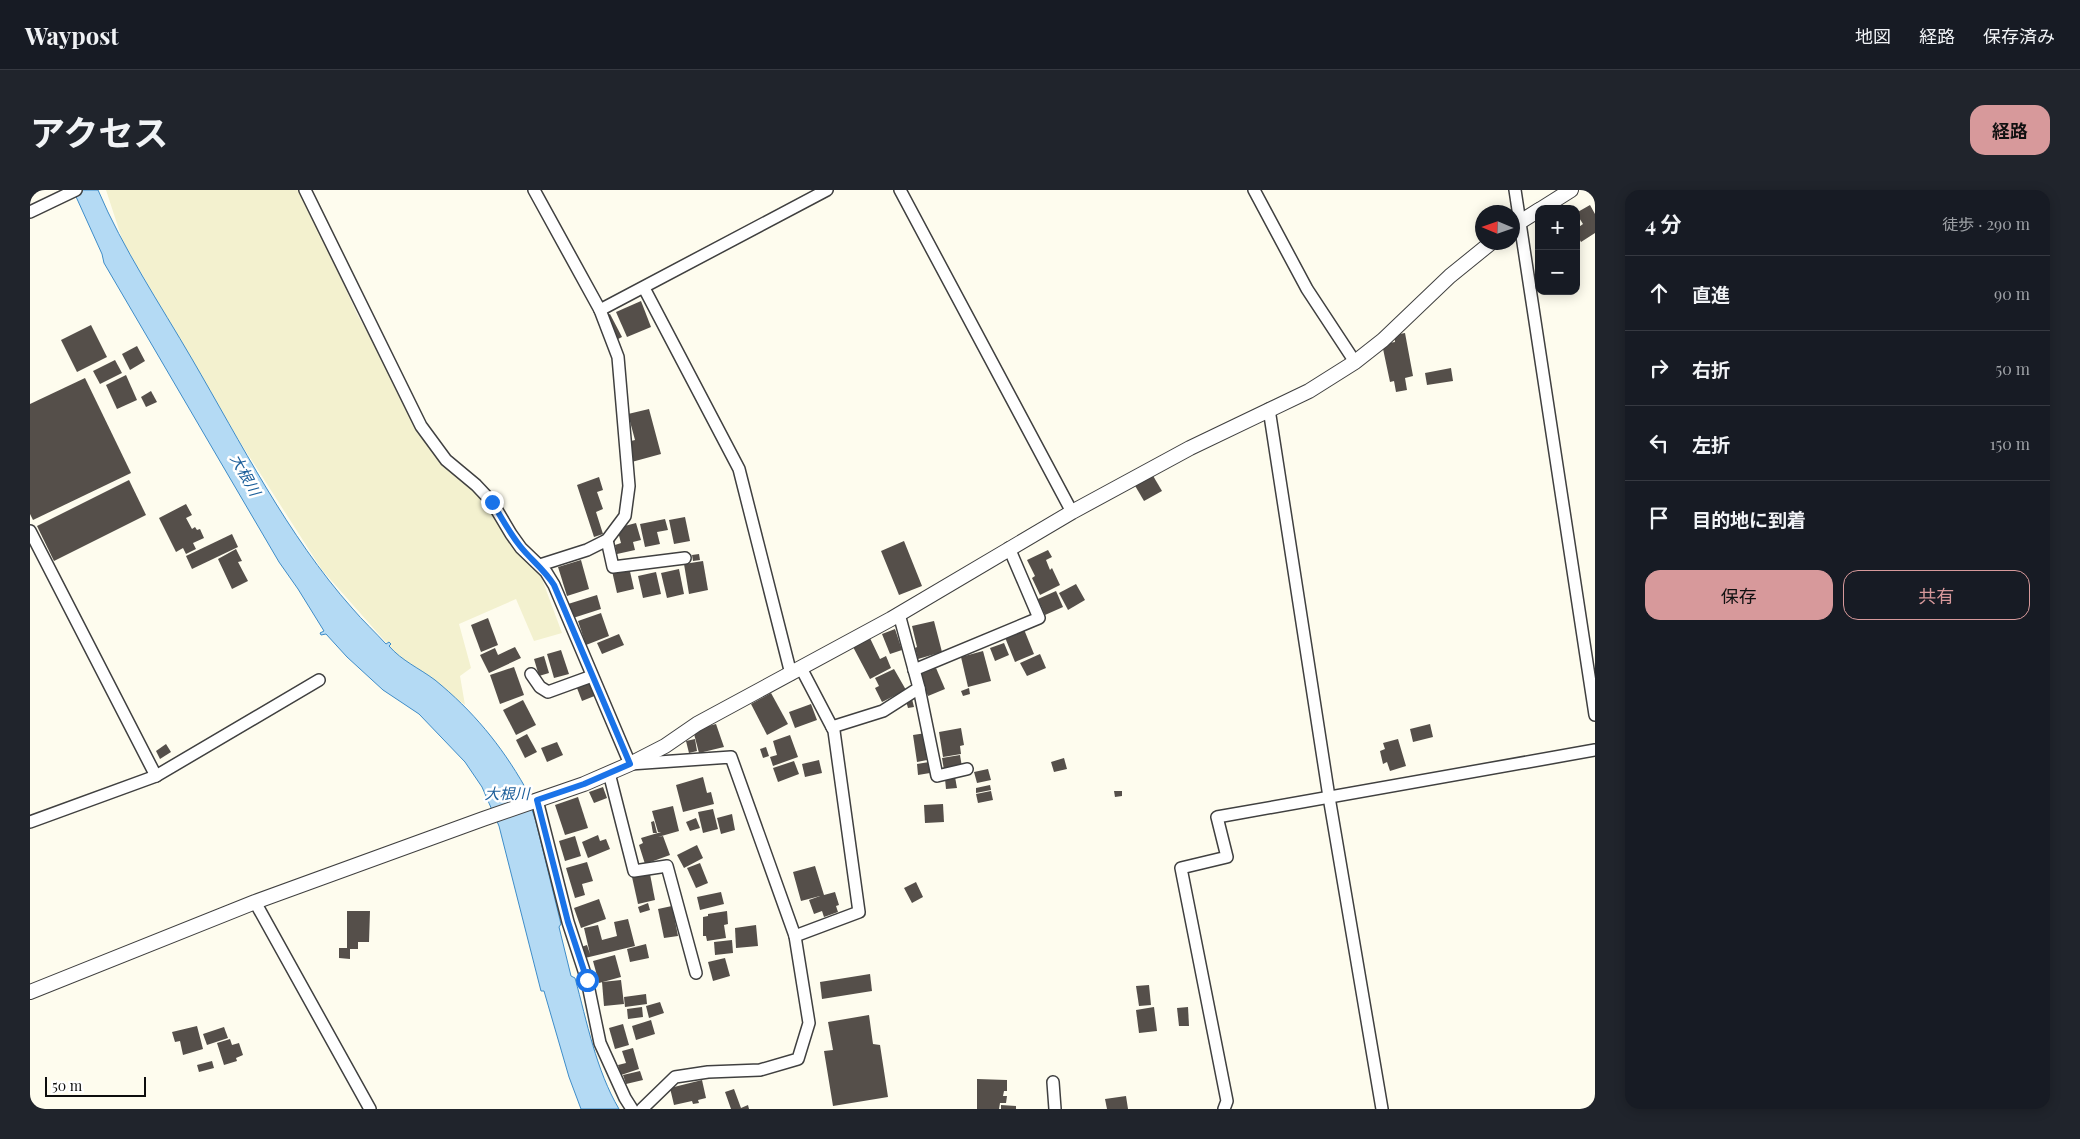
<!DOCTYPE html>
<html lang="ja">
<head>
<meta charset="utf-8">
<style>
  body { margin:0; font-family:"Playfair Display","Noto Sans JP",serif; background:#20242c; color:#f1f3f6 }
  .controls { position:absolute; right:15px; top:15px; display:grid; overflow:hidden; border-radius:10px; box-shadow:0 2px 12px #0003 }
  .controls button { width:45px; height:45px; display:grid; place-items:center; padding:0; border:0; border-bottom:1px solid #363941; background:#171b24; color:#f1f3f6; font:25px sans-serif }
  .compass { position:absolute; left:1445px; top:15px; width:45px; height:45px; border-radius:50%; background:#171b24; box-shadow:0 2px 12px #0003; rotate:272deg }
  .scale { position:absolute; left:15px; bottom:12px; width:101px; box-sizing:border-box; padding-left:5px; border:2px solid #0d0d0d; border-top:0; font-size:14px; line-height:18px; white-space:nowrap; color:#0d0d0d; -webkit-text-stroke:4px #fff; paint-order:stroke }
  .stop { position:absolute; width:15px; height:15px; margin:-11px; border:4px solid #1a73e8; border-radius:50%; background:#fff }
  .stop.end { background:#1a73e8; border-color:#fff; box-shadow:0 1px 5px #0008 }
  .list { margin:0; padding:0; list-style:none }
  h2 { display:flex; justify-content:space-between; align-items:center; height:65px; margin:0; padding:0 20px; font-size:21px }
  h2 small { font-size:16px; font-weight:400; color:#9ea1a6 }
  .list li { display:grid; grid-template-columns:32px 1fr auto; gap:15px; align-items:center; box-sizing:border-box; height:75px; padding:0 20px; border-top:1px solid #363941 }
  .list b { display:block; font-size:19px; white-space:nowrap }
  .list em { font-size:16px; font-style:normal; color:#9ea1a6 }
  .actions { display:flex; gap:10px; padding:15px 20px }
  .actions a { flex:1; padding:11px 0; border:1px solid #d7999b; border-radius:15px; text-align:center; font-size:18px; color:#d7999b }
  .actions .main { background:#d7999b; color:#111 }
  .icon { flex:none; width:28px; height:28px; fill:none; stroke:currentColor; stroke-width:2; stroke-linecap:round; stroke-linejoin:round }
  .map { position:relative; flex:none; width:1565px; height:919px; overflow:hidden; border-radius:15px }
  header { display:flex; align-items:center; gap:30px; box-sizing:border-box; height:70px; padding:0 25px; background:#171b24; border-bottom:1px solid #363941 }
  header strong { font-size:24px }
  nav { display:flex; gap:28px; margin-inline-start:auto; font-size:18px }
  .intro { display:flex; align-items:center; justify-content:space-between; box-sizing:border-box; height:120px; padding:0 30px }
  h1 { margin:0; font-size:35px }
  .button { padding:12px 22px; border-radius:15px; background:#d7999b; color:#111; font-size:18px; font-weight:700 }
  main { display:flex; gap:30px; padding:0 30px }
  aside { flex:1; background:#171b24; border-radius:15px; box-shadow:0 2px 12px #0003 }
  .map>svg:first-child { display:block }
  .farmland { fill:#f3f1cf }
  .water { fill:#b4daf4; stroke:#3e8cc8 }
  .building { fill:#554f4a }
  .lines { fill:none; stroke-linecap:round; stroke-linejoin:round }
  .minor-casing { stroke:#404040; stroke-width:14 }
  .tertiary-casing { stroke:#404040; stroke-width:16 }
  .minor { stroke:#fff; stroke-width:11 }
  .tertiary { stroke:#fff; stroke-width:14 }
  .route { stroke:#1a73e8; stroke-width:6 }
  .labels { text-anchor:middle; stroke-width:5; stroke-linejoin:round; paint-order:stroke }
  .water-label { font-size:15px; font-style:italic; fill:#1b5e9a; stroke:#fff }
</style>
</head>
<body>
<header>
<strong>Waypost</strong>
<nav><a>地図</a><a>経路</a><a>保存済み</a></nav>
</header>
<div class="intro"><h1>アクセス</h1><a class="button">経路</a></div>
<main>
<div class="map">
<svg width="1565" height="919" viewBox="0 0 1565 919">
  <rect width="100%" height="100%" fill="#fefcee"/>
  <path class="farmland" d="M76,0H271L328,126L403,254L505,370L532,443L504,451L486,409L429,434L441,478L430,486L435,515L369,467L292,380L210,252L93,52Z"/>
  <path class="water" d="M43,0H68C93,59 130,114 162,169C211,253 258,346 322,418C333,431 345,442 356,454L359,452L361,454L359,456C372,471 389,478 405,490C443,521 471,555 495,597L498,598L496,601L506,632L531,734L529,737L541,786L545,788C557,832 566,880 589,919H551L539,887L514,801H511L469,636L452,597L435,572L389,524L353,500L317,467L296,444L291,445L290,443L294,441L268,399L249,372L74,73L72,64Z"/>
  <g class="building">
    <path d="M1560,15L1565,24V43L1551,52L1546,43V39L1553,34L1546,23Z"/>
    <path d="M611,111L621,137L597,147L586,122Z"/>
    <path d="M580,124L592,147L582,152L571,128Z"/>
    <path d="M61,135L77,167L47,182L31,150Z"/>
    <path d="M1375,143L1383,186L1375,188L1377,200L1366,202L1364,191L1360,192L1352,154L1365,152L1364,145Z"/>
    <path d="M107,156L115,171L100,180L92,164Z"/>
    <path d="M85,170L92,183L70,194L63,181Z"/>
    <path d="M1421,178L1423,191L1397,195L1395,183Z"/>
    <path d="M96,185L107,210L87,219L76,195Z"/>
    <path d="M55,188L101,283L3,330L0,324V214Z"/>
    <path d="M121,201L127,212L116,217L111,207Z"/>
    <path d="M619,219L631,264L598,273L593,253L605,250L598,224Z"/>
    <path d="M1122,284L1132,301L1114,311L1104,294Z"/>
    <path d="M569,287L573,300L567,302L573,319L566,322L573,344L564,347L547,295Z"/>
    <path d="M99,290L116,325L24,371L7,336Z"/>
    <path d="M156,314L162,325L156,328L162,339L165,337L167,340L170,339L174,348L163,353L166,359L156,364L153,358L146,362L129,328Z"/>
    <path d="M655,327L660,351L644,354L639,330Z"/>
    <path d="M635,329L638,340L627,342L630,354L615,357L610,334Z"/>
    <path d="M606,333L611,350L603,352L605,360L587,364L585,355L591,353L587,338Z"/>
    <path d="M202,344L208,357L162,379L156,366Z"/>
    <path d="M874,351L892,396L869,405L851,361Z"/>
    <path d="M206,359L212,371L208,372L218,391L202,399L188,369Z"/>
    <path d="M1018,360L1022,367L1016,370L1020,380L1022,378L1030,395L1010,405L1002,388L1005,386L997,370Z"/>
    <path d="M669,364L670,370L663,371L662,365Z"/>
    <path d="M551,370L559,399L537,406L528,377Z"/>
    <path d="M673,371L678,400L659,404L654,374Z"/>
    <path d="M599,377L604,399L587,403L582,381Z"/>
    <path d="M649,379L654,404L637,408L631,383Z"/>
    <path d="M626,382L631,404L613,408L608,386Z"/>
    <path d="M1046,394L1055,410L1038,420L1029,403Z"/>
    <path d="M1026,401L1033,417L1015,425L1008,409Z"/>
    <path d="M567,405L571,419L543,428L538,414Z"/>
    <path d="M571,423L579,446L556,455L548,431Z"/>
    <path d="M458,428L468,455L451,462L441,435Z"/>
    <path d="M904,431L912,462L888,469L885,458L887,457L882,436Z"/>
    <path d="M993,437L1004,464L985,472L974,445Z"/>
    <path d="M865,439L872,460L860,464L852,444Z"/>
    <path d="M589,444L594,455L572,464L567,453Z"/>
    <path d="M839,446L850,469L856,466L861,478L840,489L822,455Z"/>
    <path d="M974,453L979,465L965,471L960,458Z"/>
    <path d="M485,457L491,468L459,483L450,465L465,458L468,465Z"/>
    <path d="M531,460L539,484L524,488L517,464Z"/>
    <path d="M953,461L961,491L938,497L931,467Z"/>
    <path d="M1010,464L1016,478L997,486L990,473Z"/>
    <path d="M514,466L519,483L509,486L504,469Z"/>
    <path d="M484,477L494,505L470,514L460,485Z"/>
    <path d="M906,478L915,499L898,506L889,485Z"/>
    <path d="M864,479L876,500L852,512L845,498L849,496L845,488Z"/>
    <path d="M562,492L567,505L552,511L547,498Z"/>
    <path d="M939,498L940,504L933,506L931,501Z"/>
    <path d="M741,503L758,534L737,545L721,514Z"/>
    <path d="M882,509L884,517L878,518L876,511Z"/>
    <path d="M493,510L506,535L486,545L473,520Z"/>
    <path d="M781,514L787,530L765,538L759,522Z"/>
    <path d="M686,534L694,557L669,563L663,540Z"/>
    <path d="M1400,534L1403,547L1383,552L1380,539Z"/>
    <path d="M931,538L934,555L930,556L931,564L913,567L909,542Z"/>
    <path d="M896,543L899,563H896L897,570L887,572L883,545Z"/>
    <path d="M497,544L507,562L495,568L486,550Z"/>
    <path d="M760,545L768,567L743,576L740,567L747,565L743,551Z"/>
    <path d="M665,549L667,561L659,563L656,551Z"/>
    <path d="M1368,549L1376,576L1360,581L1357,572L1353,574L1350,561L1355,559L1353,553Z"/>
    <path d="M527,552L533,565L517,572L511,558Z"/>
    <path d="M136,554L141,562L130,569L126,561Z"/>
    <path d="M736,557L739,566L733,568L730,559Z"/>
    <path d="M930,565L932,577L914,580L912,568Z"/>
    <path d="M1034,568L1037,579L1024,582L1021,572Z"/>
    <path d="M789,570L792,583L775,587L772,574Z"/>
    <path d="M764,571L769,584L748,592L743,578Z"/>
    <path d="M899,572L900,583L888,585L887,574Z"/>
    <path d="M958,579L961,590L947,593L944,582Z"/>
    <path d="M673,587L677,603L681,602L684,614L653,622L646,595Z"/>
    <path d="M925,587L927,598L916,599L915,589Z"/>
    <path d="M960,595L961,600L946,603V598Z"/>
    <path d="M573,597L577,608L564,613L559,602Z"/>
    <path d="M961,601L963,610L948,613L946,604Z"/>
    <path d="M1084,601H1092V606L1085,607Z"/>
    <path d="M548,607L558,638L535,645L525,615Z"/>
    <path d="M913,614L914,632L895,633L894,615Z"/>
    <path d="M643,616L649,641L628,647L633,646L640,665L615,674L609,655L613,653L611,648L631,642H628L622,621Z"/>
    <path d="M683,619L688,639L673,643L668,622Z"/>
    <path d="M702,624L705,640L691,644L687,628Z"/>
    <path d="M666,628L670,638L660,641L656,632Z"/>
    <path d="M624,631L627,643H623L621,632Z"/>
    <path d="M568,645L570,651L576,649L580,659L558,668L552,652Z"/>
    <path d="M545,646L551,666L535,671L529,651Z"/>
    <path d="M667,655L673,668L654,678L647,665Z"/>
    <path d="M557,672L563,691L552,694L555,705L545,708L536,678Z"/>
    <path d="M670,673L678,693L666,698L657,678Z"/>
    <path d="M785,676L794,705L805,702L809,715L806,716L808,722L794,727L792,721L784,724L779,710L790,706L771,711L763,682Z"/>
    <path d="M620,684L625,710L608,714L602,687Z"/>
    <path d="M886,692L893,707L882,713L874,698Z"/>
    <path d="M691,702L694,714L670,720L667,707Z"/>
    <path d="M569,709L576,729L551,738L544,718Z"/>
    <path d="M618,713L620,720L610,723L608,717Z"/>
    <path d="M642,716L648,746L634,748L628,719Z"/>
    <path d="M317,721H340L339,752H328V759H320V769L309,768V758H317Z"/>
    <path d="M697,721L698,734L694,735L696,748L677,751L676,746H673V727L678,726V724Z"/>
    <path d="M598,729L605,756L555,768L551,757L557,755L560,764L554,738L568,735L572,750L587,746L584,732Z"/>
    <path d="M726,735L728,756L706,758L705,738Z"/>
    <path d="M702,750L703,763L685,765L684,752Z"/>
    <path d="M616,754L619,768L600,772L597,759Z"/>
    <path d="M585,765L591,787L569,793L563,771Z"/>
    <path d="M695,768L700,786L683,791L678,772Z"/>
    <path d="M840,784L842,801L792,809L790,792Z"/>
    <path d="M591,790L594,814L574,816L572,792Z"/>
    <path d="M1119,795L1121,815L1109,816L1106,796Z"/>
    <path d="M616,804L617,814L595,817L594,807Z"/>
    <path d="M630,812L634,823L619,828L616,816Z"/>
    <path d="M612,817L613,827L598,829L597,819Z"/>
    <path d="M1124,817L1127,841L1109,843L1106,820Z"/>
    <path d="M1158,817L1159,836H1149L1147,818Z"/>
    <path d="M839,825L843,854L850,855L858,907L803,916L794,861L803,860L798,832Z"/>
    <path d="M621,830L625,844L606,850L602,836Z"/>
    <path d="M593,834L599,855L585,859L579,838Z"/>
    <path d="M167,836L173,859L153,865L150,851L145,852L142,842Z"/>
    <path d="M194,837L198,848L177,855L173,844Z"/>
    <path d="M200,849L202,855L209,853L213,865L206,868L207,871L194,875L187,853Z"/>
    <path d="M603,858L609,879L591,885L588,875L596,873L592,861Z"/>
    <path d="M182,871L184,878L169,882L167,875Z"/>
    <path d="M610,881L613,890L596,894L593,885Z"/>
    <path d="M947,889L977,890V901H974L973,906H977L976,913H970L969,919H947Z"/>
    <path d="M672,890L676,908L668,910L669,913L663,914L662,911L644,915L640,898Z"/>
    <path d="M704,899L711,918L718,915L719,919H701L695,902Z"/>
    <path d="M1096,906L1098,919H1077L1075,909Z"/>
    <path d="M971,915L986,916V919H971Z"/>
  </g>
  <g class="lines">
    <defs>
      <g id="minor">
        <path d="M275,0L391,236L416,270L446,295L462,312L481,344L491,358L516,382L524,395L600,574L701,567L765,746L779,833L768,869L730,880L678,882L645,887L612,919"/>
        <path d="M504,0L570,120L797,0"/>
        <path d="M870,0L1042,322"/>
        <path d="M1224,0L1277,99L1325,172"/>
        <path d="M1485,0L1565,525"/>
        <path d="M0,22L46,0"/>
        <path d="M614,98L709,279L761,484"/>
        <path d="M1239,219L1299,607L1352,919"/>
        <path d="M0,341L126,586"/>
        <path d="M577,350L583,377L655,368"/>
        <path d="M510,375L557,360L577,350L595,326L599,296L588,167L570,120"/>
        <path d="M884,480L1009,428L979,358"/>
        <path d="M501,484L510,497L518,502L562,486"/>
        <path d="M889,498L907,586L937,579"/>
        <path d="M802,537L853,521L889,498L869,424"/>
        <path d="M579,583L604,681L637,676L666,783"/>
        <path d="M507,610L538,732L557,790L570,853L595,908L602,919"/>
        <path d="M0,632L126,586L289,490"/>
        <path d="M225,712L340,919"/>
        <path d="M765,746L829,722L804,541L771,478"/>
        <path d="M1023,892L1025,919"/>
        <path d="M1194,919L1197,911L1151,678L1197,667L1187,627L1565,560"/>
      </g>
      <g id="tertiary">
        <path d="M1511,19L1541,0"/>
        <path d="M1482,37L1509,20"/>
        <path d="M0,802L225,712L453,629L554,594L600,574L635,556L667,534L861,429L1042,322L1160,258L1279,201L1325,172L1353,150L1420,86L1462,52"/>
      </g>
    </defs>
    <use href="#minor" class="minor-casing"/>
    <use href="#tertiary" class="tertiary-casing"/>
    <use href="#minor" class="minor"/>
    <use href="#tertiary" class="tertiary"/>
  </g>
  <g class="lines">
    <path class="route" d="M462,312C471,327 479,342 490,356C501,370 514,379 524,395L600,574L554,594L507,610L538,732L557,790"/>
  </g>
  <g class="labels">
    <g class="water-label">
      <text transform="translate(215 285) rotate(61)" y="5">大根川</text>
      <text x="477" y="609">大根川</text>
    </g>
  </g>
</svg>
<div class="controls">
<button>+</button>
<button>−</button>
</div>
<svg class="compass" viewBox="-18 -18 36 36"><path d="M0-13l5 13h-10z" fill="#e53935"/><path d="M0 13l5-13h-10z" fill="#9ea1a6"/></svg>
<div class="scale">50 m</div>
<div class="stop" style="left:557px;top:790px"></div>
<div class="stop end" style="left:462px;top:312px"></div>
</div>
<aside>
<h2>4 分<small>徒歩 · 290 m</small></h2>
<ul class="list">
<li><svg class="icon" aria-label="ahead" viewBox="0 0 24 24"><path d="M12 20V5M6 11l6-6 6 6"/></svg><div><b>直進</b></div><em>90 m</em></li>
<li><svg class="icon" aria-label="right" viewBox="0 0 24 24"><path d="M7 20v-9h11M14 6l5 5-5 5"/></svg><div><b>右折</b></div><em>50 m</em></li>
<li><svg class="icon" aria-label="left" viewBox="0 0 24 24"><path d="M17 20v-9H6M10 6l-5 5 5 5"/></svg><div><b>左折</b></div><em>150 m</em></li>
<li><svg class="icon" aria-label="arrive" viewBox="0 0 24 24"><path d="M6 21V4h12l-3 4 3 4H6"/></svg><div><b>目的地に到着</b></div></li>
</ul>
<div class="actions"><a class="main">保存</a><a>共有</a></div>
</aside>
</main>
</body>
</html>
